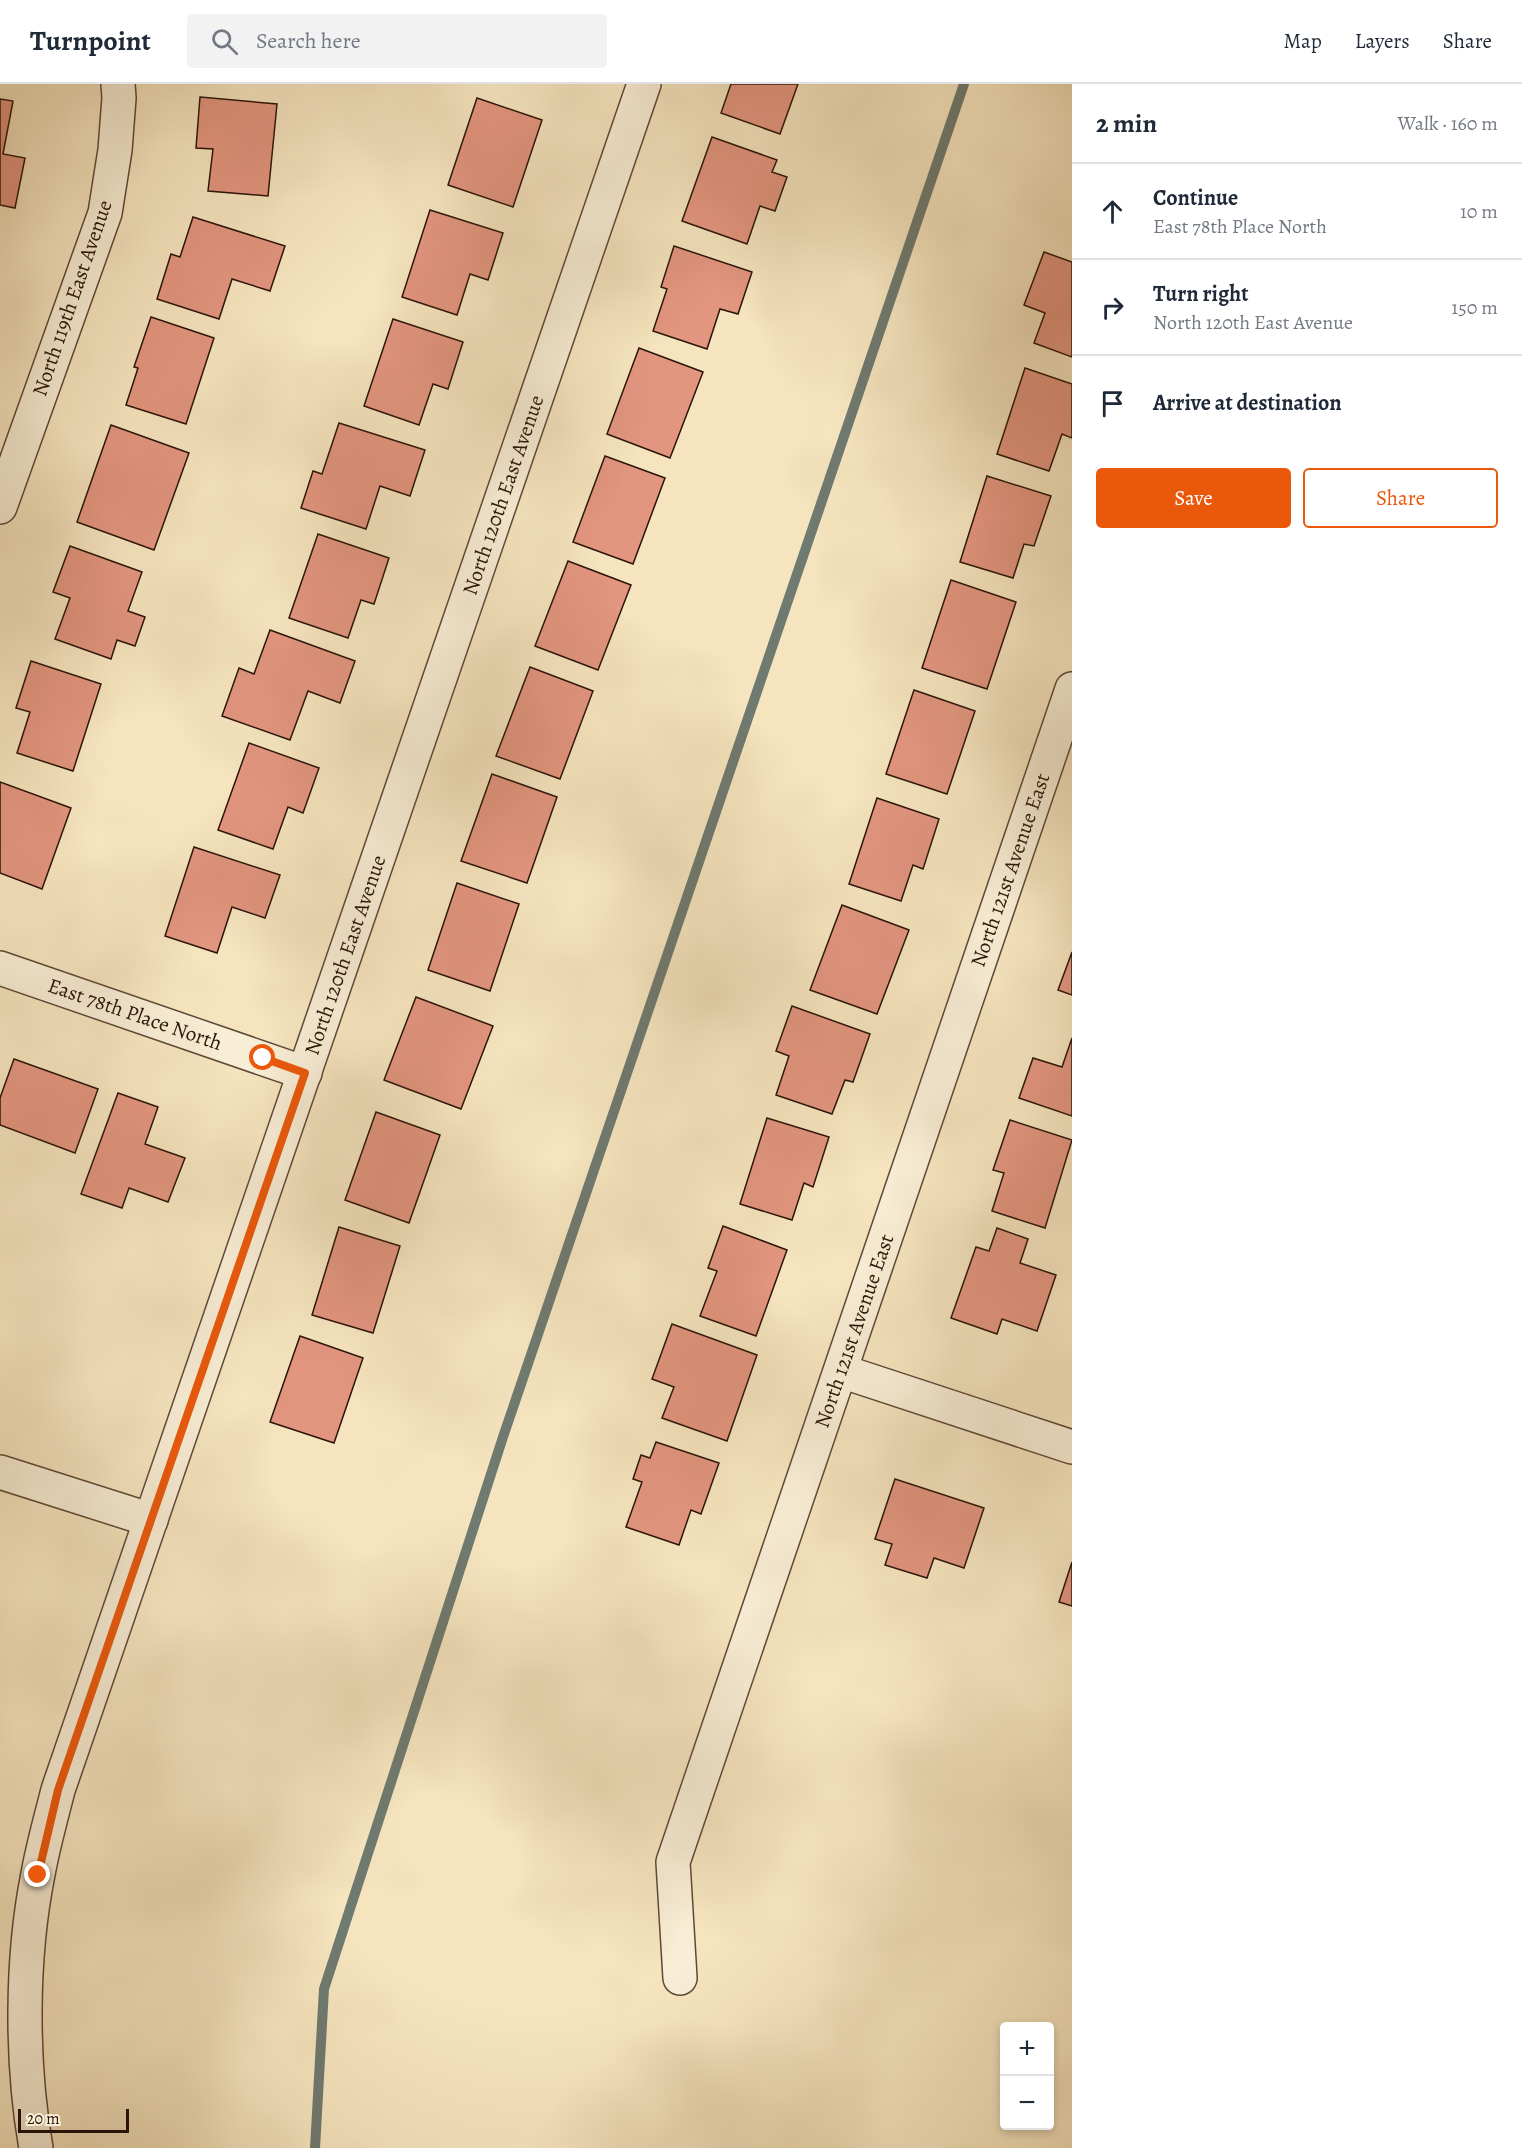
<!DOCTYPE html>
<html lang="en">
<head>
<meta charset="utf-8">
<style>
  body { margin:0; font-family:Alegreya,serif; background:#f2f2f3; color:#1f2937 }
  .controls { position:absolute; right:18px; bottom:18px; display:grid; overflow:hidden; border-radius:6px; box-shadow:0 3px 9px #0003 }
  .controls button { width:54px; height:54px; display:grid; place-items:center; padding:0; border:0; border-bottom:2px solid #e0e1e3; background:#fff; color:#1f2937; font:30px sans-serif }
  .scale { position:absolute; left:18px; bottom:15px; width:111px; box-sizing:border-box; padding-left:6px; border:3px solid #2b1408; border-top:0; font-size:16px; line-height:21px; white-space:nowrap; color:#2b1408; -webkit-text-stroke:4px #f8edd5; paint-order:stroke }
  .stop { position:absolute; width:18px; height:18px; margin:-14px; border:4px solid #ea580c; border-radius:50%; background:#fff }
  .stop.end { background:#ea580c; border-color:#fff; box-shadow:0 2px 6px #0008 }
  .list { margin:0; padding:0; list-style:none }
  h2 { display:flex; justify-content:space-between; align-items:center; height:78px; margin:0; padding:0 24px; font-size:26px }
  h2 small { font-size:20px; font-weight:400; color:#747a83 }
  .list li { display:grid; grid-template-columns:39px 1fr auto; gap:18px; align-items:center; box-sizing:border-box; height:96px; padding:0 24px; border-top:2px solid #e0e1e3 }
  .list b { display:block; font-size:22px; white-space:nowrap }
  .list p { margin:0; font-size:20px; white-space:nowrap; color:#747a83 }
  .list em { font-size:20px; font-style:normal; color:#747a83 }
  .actions { display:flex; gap:12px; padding:18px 24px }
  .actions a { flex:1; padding:14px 0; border:2px solid #ea580c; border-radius:6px; text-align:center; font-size:21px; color:#ea580c }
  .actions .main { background:#ea580c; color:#fff }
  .icon { flex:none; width:33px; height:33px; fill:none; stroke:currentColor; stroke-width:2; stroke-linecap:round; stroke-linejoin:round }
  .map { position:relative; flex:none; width:1072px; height:2064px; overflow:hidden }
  header { display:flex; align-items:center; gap:36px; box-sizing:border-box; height:84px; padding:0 30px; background:#fff; border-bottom:2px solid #e0e1e3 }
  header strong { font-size:28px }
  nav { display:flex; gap:33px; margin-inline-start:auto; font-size:21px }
  .search { width:420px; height:54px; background:#f2f2f3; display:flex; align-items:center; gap:15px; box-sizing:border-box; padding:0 21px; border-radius:6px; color:#747a83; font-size:22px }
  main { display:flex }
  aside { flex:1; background:#fff }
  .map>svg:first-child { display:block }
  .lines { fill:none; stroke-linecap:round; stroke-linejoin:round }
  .stream { stroke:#6f7a70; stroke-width:10 }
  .building { fill:#e2957f; stroke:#2b1408; stroke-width:1.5 }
  .street-casing { stroke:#5e4836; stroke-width:36 }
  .street { stroke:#f8edd5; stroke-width:33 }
  .route { stroke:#ea580c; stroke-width:8 }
  .labels { text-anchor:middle; stroke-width:5; stroke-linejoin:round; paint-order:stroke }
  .street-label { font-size:21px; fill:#2b1408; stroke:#f8edd5 }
</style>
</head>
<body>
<header>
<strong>Turnpoint</strong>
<div class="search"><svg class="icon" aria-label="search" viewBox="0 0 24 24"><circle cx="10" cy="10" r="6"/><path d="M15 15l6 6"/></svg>Search here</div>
<nav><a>Map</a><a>Layers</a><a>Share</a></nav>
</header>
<main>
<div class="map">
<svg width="1072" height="2064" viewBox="0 0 1072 2064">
  <rect width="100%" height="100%" fill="#f5e4be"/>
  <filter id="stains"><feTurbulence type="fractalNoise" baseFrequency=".00333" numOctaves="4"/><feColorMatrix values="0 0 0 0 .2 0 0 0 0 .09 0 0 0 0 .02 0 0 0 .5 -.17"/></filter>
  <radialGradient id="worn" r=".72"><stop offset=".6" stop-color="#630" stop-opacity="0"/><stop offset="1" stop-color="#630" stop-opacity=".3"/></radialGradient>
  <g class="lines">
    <path class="stream" d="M315,2064L324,1905L503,1353L964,0"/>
  </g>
  <g class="building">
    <path d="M731,0H798L780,50L721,29Z"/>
    <path d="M200,13L277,20L268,112L208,107L213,65L196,64Z"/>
    <path d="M477,14L542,36L513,123L448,101Z"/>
    <path d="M0,15L13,17L3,70L25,74L15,124L0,121Z"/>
    <path d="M712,53L777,76L772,88L787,93L775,127L760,122L747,160L682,137Z"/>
    <path d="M430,126L503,149L488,196L470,190L457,231L402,213Z"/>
    <path d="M193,133L285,162L270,207L232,195L219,235L157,215L171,170L180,173Z"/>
    <path d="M674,162L752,188L738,230L720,225L707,265L653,247L667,205L661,203Z"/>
    <path d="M1044,168L1072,178V273L1034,259L1045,229L1024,221Z"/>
    <path d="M151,233L214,254L186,340L126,321L138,284L134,283Z"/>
    <path d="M393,235L463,258L448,305L433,300L419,341L364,322Z"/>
    <path d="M639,264L703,288L670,374L607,350Z"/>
    <path d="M1025,284L1072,300V354L1062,350L1049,387L997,370Z"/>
    <path d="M339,339L425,366L410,412L380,402L366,445L301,424L313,387L322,390Z"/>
    <path d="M111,341L189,369L154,466L77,438Z"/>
    <path d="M605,372L665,394L633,480L573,458Z"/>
    <path d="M987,392L1051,412L1034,462L1024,460L1013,494L960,478Z"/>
    <path d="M318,450L389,474L374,520L361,516L348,554L289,534Z"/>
    <path d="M70,462L142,488L128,527L145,533L135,562L117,556L111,575L55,555L70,514L53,508Z"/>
    <path d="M568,477L631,501L598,586L535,562Z"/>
    <path d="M951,496L1016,518L987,605L922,584Z"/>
    <path d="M270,546L355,577L340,619L308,607L290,656L222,632L239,584L254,590Z"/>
    <path d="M31,577L101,600L73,687L17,669L30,628L16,624Z"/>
    <path d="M530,583L593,607L560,695L496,672Z"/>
    <path d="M914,606L975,627L947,710L886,690Z"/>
    <path d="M249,659L319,684L303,729L288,723L273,765L218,746Z"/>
    <path d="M492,690L557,713L527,799L461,777Z"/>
    <path d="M0,698L71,724L42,805L0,789Z"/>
    <path d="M877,714L939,735L923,785L913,781L901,817L849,800Z"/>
    <path d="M194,763L280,791L265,834L232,823L217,869L165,852Z"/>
    <path d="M457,799L519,820L490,907L428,886Z"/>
    <path d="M842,821L909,846L877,930L810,906Z"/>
    <path d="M1072,868V911L1058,906Z"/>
    <path d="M416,913L493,942L461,1025L384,996Z"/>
    <path d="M792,922L870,950L853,998L845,996L832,1030L776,1011L789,972L776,967Z"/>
    <path d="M1072,954V1032L1019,1014L1033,974L1062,983Z"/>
    <path d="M14,975L98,1005L75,1069L0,1041V1014Z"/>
    <path d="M118,1009L158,1023L145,1060L185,1074L168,1118L129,1104L122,1124L81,1110Z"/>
    <path d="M376,1028L440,1051L409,1139L345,1116Z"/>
    <path d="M767,1034L829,1053L813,1103L804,1099L792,1136L740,1120Z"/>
    <path d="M1010,1036L1072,1056L1045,1144L992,1127L1004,1089L993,1086Z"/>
    <path d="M723,1142L787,1166L756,1252L700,1232L717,1187L708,1184Z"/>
    <path d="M339,1143L400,1162L373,1249L312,1231Z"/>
    <path d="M997,1144L1028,1155L1020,1179L1056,1191L1037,1247L1002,1235L997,1250L951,1234L976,1163L989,1167Z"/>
    <path d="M672,1240L757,1271L727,1357L662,1334L674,1303L652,1295Z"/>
    <path d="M300,1252L363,1274L334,1359L270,1338Z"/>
    <path d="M656,1358L719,1379L701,1430L691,1426L679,1461L626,1443L642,1398L633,1395L641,1371L650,1374Z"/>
    <path d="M895,1395L984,1424L964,1484L934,1474L927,1494L885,1481L892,1460L875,1455Z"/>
    <path d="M1072,1478V1522L1059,1518Z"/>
  </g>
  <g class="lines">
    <defs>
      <g id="street">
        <path d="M0,423L105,129L115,66L119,14L118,0"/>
        <path d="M0,884L305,989"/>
        <path d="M841,1287L1072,1363"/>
        <path d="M0,1388L151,1436"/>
        <path d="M680,1894L673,1778L1072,605"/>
        <path d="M36,2064C21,1979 21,1875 38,1790C43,1762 51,1734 58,1706L644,0"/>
      </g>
    </defs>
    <use href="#street" class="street-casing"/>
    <use href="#street" class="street"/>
  </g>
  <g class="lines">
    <path class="route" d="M38,1791L58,1706L305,989L263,974"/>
  </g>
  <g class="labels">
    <g class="street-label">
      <text transform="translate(72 214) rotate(-71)" y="7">North 119th East Avenue</text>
      <text transform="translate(503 411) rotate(-71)" y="7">North 120th East Avenue</text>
      <text transform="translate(1010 786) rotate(-71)" y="7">North 121st Avenue East</text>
      <text transform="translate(345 871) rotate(-71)" y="7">North 120th East Avenue</text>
      <text transform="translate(135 930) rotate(19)" y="7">East 78th Place North</text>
      <text transform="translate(854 1247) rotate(-71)" y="7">North 121st Avenue East</text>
    </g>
  </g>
  <rect width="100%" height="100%" filter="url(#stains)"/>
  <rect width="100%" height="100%" fill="url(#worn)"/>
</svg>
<div class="controls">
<button>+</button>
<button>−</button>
</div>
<div class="scale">20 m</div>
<div class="stop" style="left:263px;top:974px"></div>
<div class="stop end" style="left:38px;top:1791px"></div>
</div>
<aside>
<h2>2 min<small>Walk · 160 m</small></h2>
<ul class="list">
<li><svg class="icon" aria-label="ahead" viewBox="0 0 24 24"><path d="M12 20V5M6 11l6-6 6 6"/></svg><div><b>Continue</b><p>East 78th Place North</p></div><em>10 m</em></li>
<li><svg class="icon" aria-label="right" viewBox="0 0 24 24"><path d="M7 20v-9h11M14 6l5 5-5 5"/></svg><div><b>Turn right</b><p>North 120th East Avenue</p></div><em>150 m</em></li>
<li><svg class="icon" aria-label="arrive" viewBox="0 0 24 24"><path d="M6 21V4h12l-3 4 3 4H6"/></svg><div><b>Arrive at destination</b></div></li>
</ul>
<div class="actions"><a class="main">Save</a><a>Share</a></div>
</aside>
</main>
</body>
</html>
